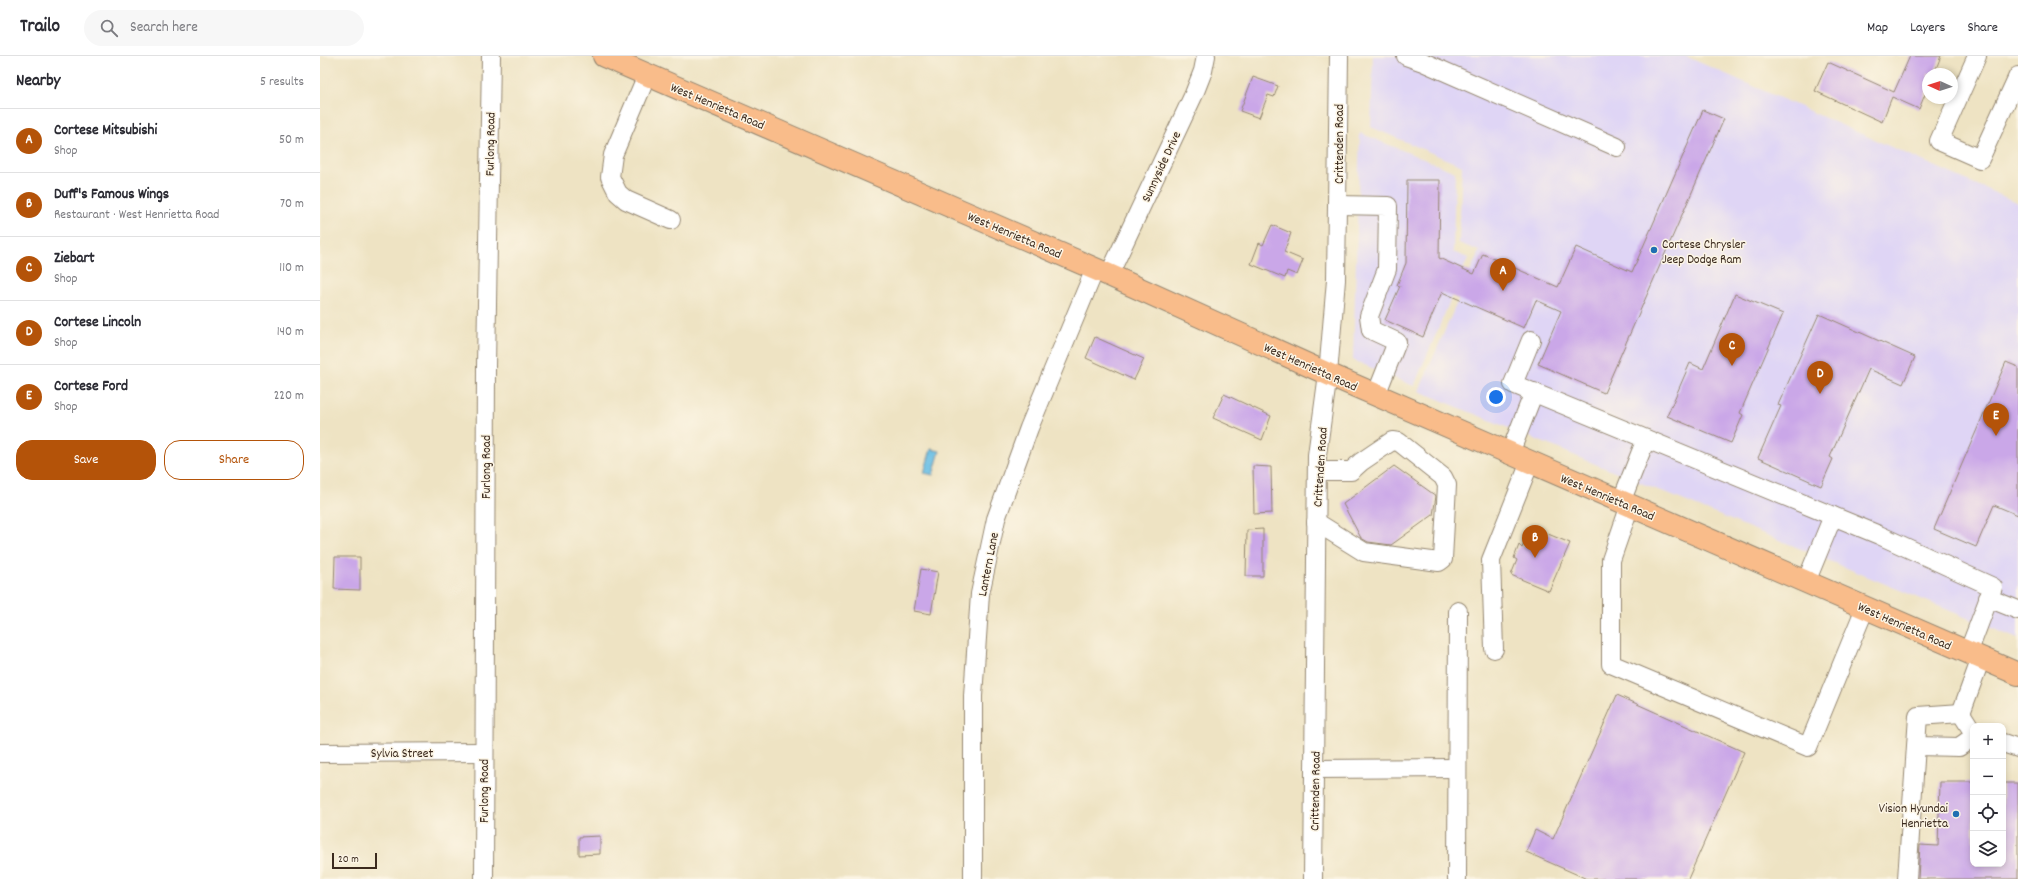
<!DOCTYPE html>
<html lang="en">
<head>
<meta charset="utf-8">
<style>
  body { margin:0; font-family:Dekko,sans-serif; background:#f7f7f7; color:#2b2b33 }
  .controls { position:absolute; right:12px; bottom:12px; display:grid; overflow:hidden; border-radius:8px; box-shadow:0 2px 6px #0003 }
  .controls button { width:36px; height:36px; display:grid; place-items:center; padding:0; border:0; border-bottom:1px solid #e1e1e2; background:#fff; color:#2b2b33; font:20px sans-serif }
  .compass { position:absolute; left:1602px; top:12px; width:36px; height:36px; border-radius:50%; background:#fff; box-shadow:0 2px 6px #0003; rotate:273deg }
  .scale { position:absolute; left:12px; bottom:10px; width:45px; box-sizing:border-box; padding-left:4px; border:2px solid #3b2a1e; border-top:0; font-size:11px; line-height:14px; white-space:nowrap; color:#3b2a1e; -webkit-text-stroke:3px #fcf5e5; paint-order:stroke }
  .you { position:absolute; left:1176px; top:341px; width:14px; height:14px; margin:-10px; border:3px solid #fff; border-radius:50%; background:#1a73e8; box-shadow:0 0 0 6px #1a73e833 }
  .badge { display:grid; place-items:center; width:26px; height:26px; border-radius:50%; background:#b45309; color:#fff; font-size:13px; font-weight:700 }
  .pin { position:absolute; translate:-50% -33px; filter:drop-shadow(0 1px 2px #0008) }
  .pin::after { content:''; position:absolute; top:21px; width:14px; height:12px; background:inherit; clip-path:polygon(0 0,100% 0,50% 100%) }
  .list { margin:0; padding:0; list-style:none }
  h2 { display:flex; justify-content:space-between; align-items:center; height:52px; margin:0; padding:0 16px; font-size:17px }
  h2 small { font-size:13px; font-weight:400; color:#7c7c81 }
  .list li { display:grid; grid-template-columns:26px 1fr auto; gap:12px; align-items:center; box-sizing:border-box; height:64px; padding:0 16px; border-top:1px solid #e1e1e2 }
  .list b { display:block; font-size:15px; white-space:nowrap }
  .list p { margin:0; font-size:13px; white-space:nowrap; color:#7c7c81 }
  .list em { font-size:13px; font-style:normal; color:#7c7c81 }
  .actions { display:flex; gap:8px; padding:12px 16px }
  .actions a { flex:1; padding:9px 0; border:1px solid #b45309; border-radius:16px; text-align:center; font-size:14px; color:#b45309 }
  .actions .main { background:#b45309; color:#fff }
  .icon { flex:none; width:22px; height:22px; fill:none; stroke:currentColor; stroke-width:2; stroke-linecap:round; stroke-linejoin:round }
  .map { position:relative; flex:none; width:1698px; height:823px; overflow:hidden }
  header { display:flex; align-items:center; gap:24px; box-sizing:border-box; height:56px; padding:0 20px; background:#fff; border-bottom:1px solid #e1e1e2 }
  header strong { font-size:19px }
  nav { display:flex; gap:22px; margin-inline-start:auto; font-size:14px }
  .search { width:280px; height:36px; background:#f7f7f7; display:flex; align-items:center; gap:10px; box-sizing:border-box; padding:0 14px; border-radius:22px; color:#7c7c81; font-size:15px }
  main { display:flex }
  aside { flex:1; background:#fff }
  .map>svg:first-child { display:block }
  .built { fill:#dfd5f5 }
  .water { fill:#68bee5; stroke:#527482 }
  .building { fill:#caa7e8 }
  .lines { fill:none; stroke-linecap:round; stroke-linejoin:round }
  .minor-casing { stroke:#948670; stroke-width:20 }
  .major-casing { stroke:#948670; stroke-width:24 }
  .minor { stroke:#fff; stroke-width:18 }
  .major { stroke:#f9bc8a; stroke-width:22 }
  .poi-dot { fill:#1f6fb2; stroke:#fcf5e5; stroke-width:1.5 }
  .labels { text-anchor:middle; stroke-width:3; stroke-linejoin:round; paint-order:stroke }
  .street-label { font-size:13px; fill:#3b2a1e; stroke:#fcf5e5 }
  .poi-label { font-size:13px; fill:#3b2a1e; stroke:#fcf5e5; text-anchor:start }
</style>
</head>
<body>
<header>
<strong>Trailo</strong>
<div class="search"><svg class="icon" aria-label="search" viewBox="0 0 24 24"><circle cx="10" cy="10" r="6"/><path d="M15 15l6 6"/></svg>Search here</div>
<nav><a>Map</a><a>Layers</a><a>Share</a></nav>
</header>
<main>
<aside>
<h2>Nearby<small>5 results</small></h2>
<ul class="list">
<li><span class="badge">A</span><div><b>Cortese Mitsubishi</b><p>Shop</p></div><em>50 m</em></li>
<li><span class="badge">B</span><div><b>Duff's Famous Wings</b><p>Restaurant · West Henrietta Road</p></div><em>70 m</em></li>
<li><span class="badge">C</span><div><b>Ziebart</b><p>Shop</p></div><em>110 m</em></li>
<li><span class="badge">D</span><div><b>Cortese Lincoln</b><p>Shop</p></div><em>140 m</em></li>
<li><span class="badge">E</span><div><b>Cortese Ford</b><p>Shop</p></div><em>220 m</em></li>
</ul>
<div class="actions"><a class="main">Save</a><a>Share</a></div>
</aside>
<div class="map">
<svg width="1698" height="823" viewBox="0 0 1698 823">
  <rect width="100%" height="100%" fill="#fcf5e5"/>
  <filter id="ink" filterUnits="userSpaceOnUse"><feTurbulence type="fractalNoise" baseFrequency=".025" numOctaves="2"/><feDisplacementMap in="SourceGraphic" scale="8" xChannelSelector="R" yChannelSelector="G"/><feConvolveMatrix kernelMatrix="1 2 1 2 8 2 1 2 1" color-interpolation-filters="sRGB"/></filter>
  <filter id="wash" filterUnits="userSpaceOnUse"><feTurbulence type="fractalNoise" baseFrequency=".012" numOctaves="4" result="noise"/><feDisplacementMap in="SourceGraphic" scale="16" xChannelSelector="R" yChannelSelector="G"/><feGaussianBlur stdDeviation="0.9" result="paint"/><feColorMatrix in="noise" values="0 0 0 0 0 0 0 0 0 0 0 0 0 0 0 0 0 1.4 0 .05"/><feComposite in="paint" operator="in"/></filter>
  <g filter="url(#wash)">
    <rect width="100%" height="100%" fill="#eee3c3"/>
    <g class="built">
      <path d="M1053,0H1365L1698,147V583L1099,335L1159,195L1139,187L1142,110L1051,71Z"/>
      <path d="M1040,77L1135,116L1133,196L1148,202L1094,330L1033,304Z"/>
    </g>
    <path class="water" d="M611,393L620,395L613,419L604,417Z"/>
    <g id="blocks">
      <g class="building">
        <path d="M1590,0H1621L1614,18H1608V31L1599,53L1572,41L1562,66L1495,35L1508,6L1574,36Z"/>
        <path d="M933,21L958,30L954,41L948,39L939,62L920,55Z"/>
        <path d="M1383,54L1404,63L1284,337L1218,308L1241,255L1216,244L1204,272L1122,236L1103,281L1065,264L1080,230L1077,229L1086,207L1087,124H1120L1119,202L1154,218L1163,198L1238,231L1256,191L1312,216Z"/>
        <path d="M952,169L971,177L964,196L983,204L977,219L967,215L965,222L931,208L939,187L943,189Z"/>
        <path d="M1415,238L1463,258L1420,357L1423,359L1411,387L1347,360L1370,307L1383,313Z"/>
        <path d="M1499,258L1595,301L1583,328L1549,313L1510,401L1513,403L1501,430L1438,402L1461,350L1458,349Z"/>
        <path d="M775,281L824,303L814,324L766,302Z"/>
        <path d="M1686,306L1698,311V459L1674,449L1656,491L1614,473Z"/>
        <path d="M904,338L951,360L942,384L893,362Z"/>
        <path d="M933,410L951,411L952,457L934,458Z"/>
        <path d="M1074,410L1116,440L1113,459L1071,489L1048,486L1041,482L1023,448Z"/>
        <path d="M1211,471L1250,487L1229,535L1191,519L1197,504L1194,502L1199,489L1202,492Z"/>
        <path d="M943,473V520H926L927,474Z"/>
        <path d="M15,501H40V534L14,533Z"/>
        <path d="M601,513L618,516L611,558L594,555Z"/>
        <path d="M1297,639L1424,696L1368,823H1267L1206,796L1215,774L1233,783Z"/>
        <path d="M1620,726H1653V808H1683V727H1698V823H1598L1600,789L1618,790Z"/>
        <path d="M280,780V798L259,799V781Z"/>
      </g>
    </g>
  </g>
  <g filter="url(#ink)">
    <use href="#blocks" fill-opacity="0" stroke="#948670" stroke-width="1"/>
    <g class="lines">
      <defs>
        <g id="minor">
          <path d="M1086,0L1103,6L1297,91"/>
          <path d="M1657,0L1619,85L1660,103L1698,20"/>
          <path d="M327,19L293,99L290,121L298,137L306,144L351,164"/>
          <path d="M1018,149L1068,150L1067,213L1049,260L1051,274L1077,286L1056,339"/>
          <path d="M789,219L874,38L883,15L886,0"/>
          <path d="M1211,284L1193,328L1559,479L1673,531L1648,597"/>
          <path d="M1190,397L1214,336"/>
          <path d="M1301,446L1326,383"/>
          <path d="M1310,449L1291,504V608L1488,691L1545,552"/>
          <path d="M996,466L1044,496L1119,506L1123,503L1127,429L1123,421L1079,386L1072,385L1041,406L1031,415H997"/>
          <path d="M1486,526L1513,460"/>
          <path d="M1668,542L1698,554"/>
          <path d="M1174,593L1171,504L1210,406"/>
          <path d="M1653,676L1641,657L1661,602"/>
          <path d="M1683,687L1698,692"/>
          <path d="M1597,690L1639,691L1653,681"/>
          <path d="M0,697L163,696"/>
          <path d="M994,713L1137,712"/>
          <path d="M164,823L166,311L171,0"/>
          <path d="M653,823V640L660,538L676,463L709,372L775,213"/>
          <path d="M993,823L997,399L1008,318L1016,224L1019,0"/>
          <path d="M1137,823L1138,555"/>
          <path d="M1587,823L1598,660L1641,657"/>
        </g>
        <path id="major" d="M284,0L789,219L1008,318L1698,618"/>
      </defs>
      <use href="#minor" class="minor-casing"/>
      <use href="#major" class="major-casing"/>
      <use href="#minor" class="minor"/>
      <use href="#major" class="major"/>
    </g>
  </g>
  <g class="poi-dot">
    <circle cx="1334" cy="194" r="4"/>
    <circle cx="1636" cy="758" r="4"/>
  </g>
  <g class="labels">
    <g class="street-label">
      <text transform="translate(398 49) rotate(23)" y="5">West Henrietta Road</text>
      <text transform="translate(169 88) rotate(-89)" y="5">Furlong Road</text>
      <text transform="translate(1018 88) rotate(-90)" y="5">Crittenden Road</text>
      <text transform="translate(840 110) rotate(-65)" y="5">Sunnyside Drive</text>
      <text transform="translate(695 178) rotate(23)" y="5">West Henrietta Road</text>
      <text transform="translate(991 310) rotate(24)" y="5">West Henrietta Road</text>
      <text transform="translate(165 411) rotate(-90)" y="5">Furlong Road</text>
      <text transform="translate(999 411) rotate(-86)" y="5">Crittenden Road</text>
      <text transform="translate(1288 440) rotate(23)" y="5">West Henrietta Road</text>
      <text transform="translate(667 508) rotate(-79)" y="5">Lantern Lane</text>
      <text transform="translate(1585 569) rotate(24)" y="5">West Henrietta Road</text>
      <text x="82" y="701">Sylvia Street</text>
      <text transform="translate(163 735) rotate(-90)" y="5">Furlong Road</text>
      <text transform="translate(994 735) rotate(-89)" y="5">Crittenden Road</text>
    </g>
    <g class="poi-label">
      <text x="1342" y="192">Cortese Chrysler<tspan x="1342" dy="15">Jeep Dodge Ram</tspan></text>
      <text x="1628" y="756" text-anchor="end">Vision Hyundai<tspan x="1628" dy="15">Henrietta</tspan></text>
    </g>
  </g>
</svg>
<div class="controls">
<button>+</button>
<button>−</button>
<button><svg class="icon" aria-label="locate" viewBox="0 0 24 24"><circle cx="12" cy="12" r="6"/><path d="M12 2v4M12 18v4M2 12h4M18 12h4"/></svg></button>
<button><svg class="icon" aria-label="layers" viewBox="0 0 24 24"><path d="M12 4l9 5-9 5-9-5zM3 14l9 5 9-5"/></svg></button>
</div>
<svg class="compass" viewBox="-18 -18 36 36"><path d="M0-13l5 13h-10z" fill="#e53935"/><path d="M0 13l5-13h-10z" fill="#7c7c81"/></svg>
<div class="scale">20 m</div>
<div class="you"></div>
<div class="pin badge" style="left:1183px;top:235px">A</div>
<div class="pin badge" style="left:1215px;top:502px">B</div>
<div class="pin badge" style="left:1412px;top:310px">C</div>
<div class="pin badge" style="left:1500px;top:338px">D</div>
<div class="pin badge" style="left:1676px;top:380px">E</div>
</div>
</main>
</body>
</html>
